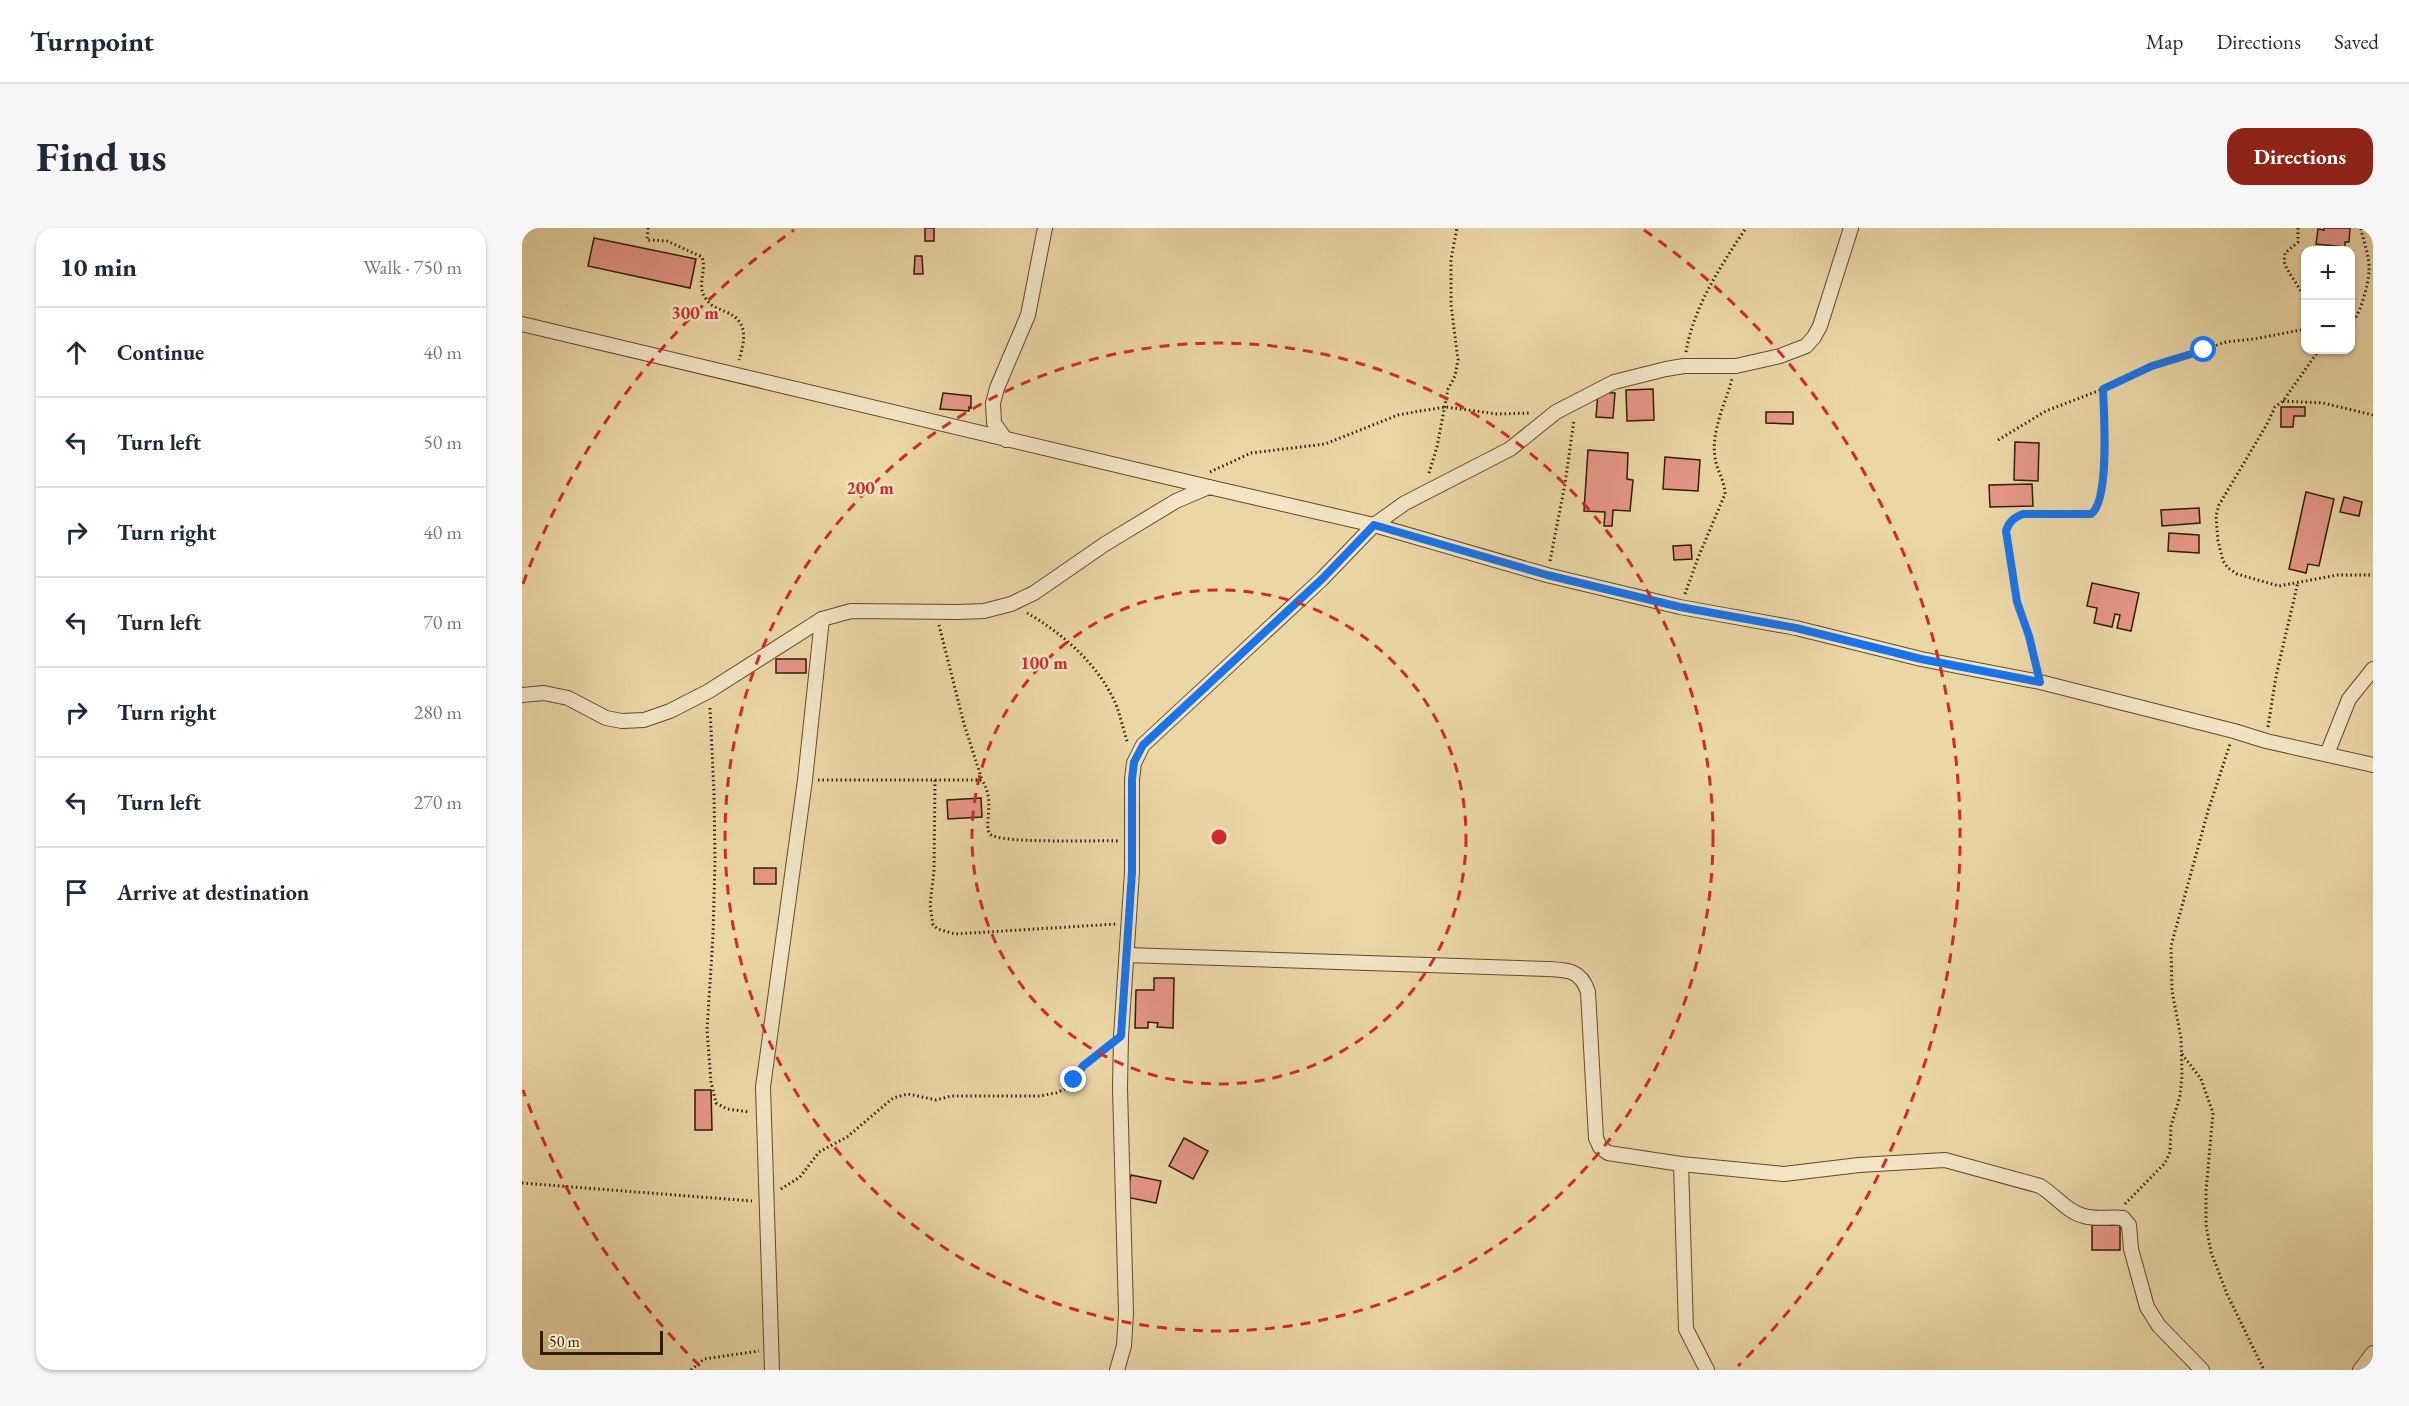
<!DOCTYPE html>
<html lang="en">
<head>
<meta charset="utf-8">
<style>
  body { margin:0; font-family:"EB Garamond",serif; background:#f6f6f7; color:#1f2937 }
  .controls { position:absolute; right:18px; top:18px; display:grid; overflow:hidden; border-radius:12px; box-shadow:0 2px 4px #0004 }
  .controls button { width:54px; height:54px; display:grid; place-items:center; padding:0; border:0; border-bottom:2px solid #e0e1e3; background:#fff; color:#1f2937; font:30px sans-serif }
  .scale { position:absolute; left:18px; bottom:15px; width:123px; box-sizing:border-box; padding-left:6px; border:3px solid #311d00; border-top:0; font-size:16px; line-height:21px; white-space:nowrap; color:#311d00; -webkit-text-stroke:4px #f2e4c5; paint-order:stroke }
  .stop { position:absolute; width:18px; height:18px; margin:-14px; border:4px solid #1a73e8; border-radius:50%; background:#fff }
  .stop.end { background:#1a73e8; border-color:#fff; box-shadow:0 2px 6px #0008 }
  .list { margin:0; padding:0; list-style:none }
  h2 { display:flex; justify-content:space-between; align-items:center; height:78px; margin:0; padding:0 24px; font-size:26px }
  h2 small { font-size:20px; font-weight:400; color:#747a83 }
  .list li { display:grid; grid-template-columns:39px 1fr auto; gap:18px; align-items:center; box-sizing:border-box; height:90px; padding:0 24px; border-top:2px solid #e0e1e3 }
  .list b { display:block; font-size:22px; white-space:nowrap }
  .list em { font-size:20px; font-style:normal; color:#747a83 }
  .icon { flex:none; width:33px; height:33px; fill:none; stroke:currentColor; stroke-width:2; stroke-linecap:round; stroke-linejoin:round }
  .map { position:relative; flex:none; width:1851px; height:1142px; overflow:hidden; border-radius:18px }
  header { display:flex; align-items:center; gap:36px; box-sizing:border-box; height:84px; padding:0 30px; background:#fff; border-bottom:2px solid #e0e1e3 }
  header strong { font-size:28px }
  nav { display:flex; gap:33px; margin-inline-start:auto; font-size:21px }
  .intro { display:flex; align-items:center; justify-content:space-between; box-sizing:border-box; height:144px; padding:0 36px }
  h1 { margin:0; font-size:42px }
  .button { padding:15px 27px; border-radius:18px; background:#8f2418; color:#fff; font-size:21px; font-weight:700 }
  main { display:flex; gap:36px; padding:0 36px }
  aside { flex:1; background:#fff; border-radius:18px; box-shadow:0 2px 4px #0004 }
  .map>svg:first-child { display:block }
  .building { fill:#e69688; stroke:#311d00; stroke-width:1.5 }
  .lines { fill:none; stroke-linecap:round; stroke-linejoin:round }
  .street-casing { stroke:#604b2a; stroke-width:16 }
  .path { stroke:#311d00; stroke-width:3; stroke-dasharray:1.5 3; stroke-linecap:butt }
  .street { stroke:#f2e4c5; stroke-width:14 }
  .route { stroke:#1a73e8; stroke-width:8 }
  .ring { fill:none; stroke:#d62828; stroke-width:3; stroke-dasharray:10 8 }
  .centre { fill:#d62828; stroke:#f2e4c5; stroke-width:3 }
  .ring-label { font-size:18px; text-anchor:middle; font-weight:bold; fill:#d62828; stroke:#f2e4c5; stroke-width:5; stroke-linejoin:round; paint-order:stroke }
</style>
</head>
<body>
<header>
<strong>Turnpoint</strong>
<nav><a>Map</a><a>Directions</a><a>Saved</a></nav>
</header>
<div class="intro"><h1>Find us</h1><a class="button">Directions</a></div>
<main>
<aside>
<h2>10 min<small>Walk · 750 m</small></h2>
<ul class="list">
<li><svg class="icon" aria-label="ahead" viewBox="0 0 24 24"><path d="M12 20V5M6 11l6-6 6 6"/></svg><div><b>Continue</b></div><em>40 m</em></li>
<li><svg class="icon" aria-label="left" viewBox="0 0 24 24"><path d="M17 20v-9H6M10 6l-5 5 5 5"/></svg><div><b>Turn left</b></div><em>50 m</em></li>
<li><svg class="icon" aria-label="right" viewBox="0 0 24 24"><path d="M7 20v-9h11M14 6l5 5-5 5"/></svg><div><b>Turn right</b></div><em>40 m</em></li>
<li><svg class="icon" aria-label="left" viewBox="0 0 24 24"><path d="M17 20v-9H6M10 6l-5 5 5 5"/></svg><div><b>Turn left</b></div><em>70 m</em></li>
<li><svg class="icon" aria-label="right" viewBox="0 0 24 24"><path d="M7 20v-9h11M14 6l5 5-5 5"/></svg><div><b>Turn right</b></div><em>280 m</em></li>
<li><svg class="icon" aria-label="left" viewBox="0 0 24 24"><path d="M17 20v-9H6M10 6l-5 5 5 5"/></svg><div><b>Turn left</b></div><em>270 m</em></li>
<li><svg class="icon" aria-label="arrive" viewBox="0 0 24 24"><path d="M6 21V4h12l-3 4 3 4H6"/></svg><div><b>Arrive at destination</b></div></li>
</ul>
</aside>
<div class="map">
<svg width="1851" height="1142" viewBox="0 0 1851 1142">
  <rect width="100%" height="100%" fill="#ebd6a6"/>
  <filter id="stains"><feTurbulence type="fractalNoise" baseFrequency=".00333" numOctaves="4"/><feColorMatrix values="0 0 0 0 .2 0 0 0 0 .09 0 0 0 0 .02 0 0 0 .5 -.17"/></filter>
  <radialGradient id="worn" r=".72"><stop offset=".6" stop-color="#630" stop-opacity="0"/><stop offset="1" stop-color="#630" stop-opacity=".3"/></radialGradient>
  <g class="building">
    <rect x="403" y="0" width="9" height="13"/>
    <path d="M1802,0H1828L1827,14H1823V19L1794,16L1796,1L1802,2Z"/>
    <path d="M72,10L174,31L168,60L66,38Z"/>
    <path d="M393,28H400L401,46H392Z"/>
    <path d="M1131,161L1132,192L1105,193L1104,162Z"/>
    <path d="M1076,164L1093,165L1091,190L1074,189Z"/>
    <path d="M421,165L449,168V180L447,179V183L418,181Z"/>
    <path d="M1759,179H1783V188H1772L1771,199H1759Z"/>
    <path d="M1244,184H1271V196L1244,195Z"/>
    <path d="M1493,214L1517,215L1516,253L1492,252Z"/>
    <path d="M1066,222L1106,225L1105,251L1111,252L1108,283L1091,282L1090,298H1082L1083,284L1062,283Z"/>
    <path d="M1143,229L1178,232L1176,263L1141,261Z"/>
    <path d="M1510,256L1511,278L1468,279L1467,257Z"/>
    <path d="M1784,264L1812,271L1797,338L1786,336L1784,345L1767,341Z"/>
    <path d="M1822,269L1840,274L1837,288L1818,284Z"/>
    <path d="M1677,280L1678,295L1640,298L1639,282Z"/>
    <path d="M1647,305L1677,307V325L1646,323Z"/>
    <path d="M1169,317L1170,331L1152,332L1151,318Z"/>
    <path d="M1570,355L1617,365L1609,403L1595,400L1598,387L1593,386L1590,399L1572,395L1575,380L1565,378Z"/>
    <rect x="254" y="431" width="30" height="14"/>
    <path d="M459,570L460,589L426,591L425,572Z"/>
    <rect x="232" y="640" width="22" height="16"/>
    <path d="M632,750H652L651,800L635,799L636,795L626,794V800H613L614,762H632Z"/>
    <path d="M173,862H189L190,902H173Z"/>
    <path d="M662,910L686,923L671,951L647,938Z"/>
    <path d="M609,947L639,953L634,975L604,969Z"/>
    <rect x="1570" y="997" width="28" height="25"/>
  </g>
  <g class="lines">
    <defs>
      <g id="street">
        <path d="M0,96L687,259"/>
        <path d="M484,212L472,195L471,175L475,160L506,87L523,0"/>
        <path d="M0,467L22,465L46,470L84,490L100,493L122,492L148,483L187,463L300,391L329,383L437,384L462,383L489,376L512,365L583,316L654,273L687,259L852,297L1025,347L1158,379L1274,400L1399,431L1518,454L1712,503L1744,513L1851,537"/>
        <path d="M1805,526L1827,471L1851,441"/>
        <path d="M605,727L1025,741C1046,742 1059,742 1066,764L1074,910L1078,919L1086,925L1159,936L1262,946L1337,937L1423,932L1518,958C1533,967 1545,984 1562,988C1575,992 1588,988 1601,990L1607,997L1609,1021L1625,1079L1637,1098L1680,1142"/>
        <path d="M1159,936L1164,1101L1185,1142"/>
        <path d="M250,1142L241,859L283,552L300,391"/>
        <path d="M595,1142L602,1118L604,1085L598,860L599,808L610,644V551L612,535L621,517L800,351L852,297L883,275L988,221L1034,184L1092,154L1144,141L1162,138H1214L1258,128L1284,118L1292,109L1298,98L1329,0"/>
        <path d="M1838,1142L1851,1125"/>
      </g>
    </defs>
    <use href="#street" class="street-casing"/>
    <g class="path">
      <path d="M126,0L125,12L145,13L180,29C185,42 174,59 184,71C188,78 197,81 204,84C227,93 223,113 217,132"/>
      <path d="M1776,0V14L1763,25L1762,34L1765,41L1784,71"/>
      <path d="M1828,96C1838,90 1847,54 1847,42C1848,29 1841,13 1839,0"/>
      <path d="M1797,122L1761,173L1753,179L1745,196L1697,277L1694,288L1696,313L1701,333L1706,340L1715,346L1757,358L1815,347H1851"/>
      <path d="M1164,124C1172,78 1198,39 1224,0"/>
      <path d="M1761,173L1801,175L1851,187"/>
      <path d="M1476,212L1524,183L1581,161L1631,139L1704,114L1732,111L1784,101"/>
      <path d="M688,244L729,225L803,216L876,187L898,183L924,179L975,186L1008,185"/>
      <path d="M907,245L915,219L926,161L933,148L936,132L929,77V31L935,0"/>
      <path d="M1028,333L1043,256L1052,192"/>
      <path d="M1163,366L1176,330L1203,266C1203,253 1195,243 1193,230C1189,202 1203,177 1210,151"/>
      <path d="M505,385C542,406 579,439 595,479C599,491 602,504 606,516"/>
      <path d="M417,397L442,496L460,552"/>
      <path d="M1514,438L1495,374L1484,303C1487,294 1491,290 1501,286H1569C1588,273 1582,185 1581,161"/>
      <path d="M188,480L192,565L193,633L191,708L185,802L189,854L194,875L205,881L228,884"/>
      <path d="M1746,499L1754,448L1776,354"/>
      <path d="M296,552H460C474,573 461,597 468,606C476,616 578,612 597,613"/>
      <path d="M413,552L412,642L408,677L411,697L416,701L433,706L594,696"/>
      <path d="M1660,826L1679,851L1691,885L1684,963V997L1689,1024L1705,1066L1742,1142"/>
      <path d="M0,955L230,973"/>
      <path d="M259,961L278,949L297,924L325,909L371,870L386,866L414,872L429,868H517L534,865L545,860L561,838L584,820"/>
      <path d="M1603,976L1643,935L1648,924L1649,898L1658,868L1660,848L1659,810L1650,763L1649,718L1686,583L1708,516"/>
      <path d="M169,1142L182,1131L237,1123"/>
    </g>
    <use href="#street" class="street"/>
  </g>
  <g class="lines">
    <path class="route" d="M552,852L561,838L599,808L610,644V551L612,534L621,517L800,351L852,297L1025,347L1158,379L1274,400L1399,431L1518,454L1507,408L1495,374L1484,303C1487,294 1491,290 1501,286H1569C1588,273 1582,186 1581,161L1630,138L1682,122"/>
  </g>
  <g class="ring">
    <circle cx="697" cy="609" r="247"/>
    <circle cx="697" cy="609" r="494"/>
    <path d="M178 1138A741 741 0 0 1 1 862M1 356A741 741 0 0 1 272 2M1122 2A741 741 0 0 1 1216 1138"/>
  </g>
  <circle cx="697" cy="609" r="9" class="centre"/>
  <g class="ring-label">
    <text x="173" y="91">300 m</text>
    <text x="348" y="266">200 m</text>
    <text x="522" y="441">100 m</text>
  </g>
  <rect width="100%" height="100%" filter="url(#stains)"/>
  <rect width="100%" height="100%" fill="url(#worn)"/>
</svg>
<div class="controls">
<button>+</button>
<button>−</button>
</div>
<div class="scale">50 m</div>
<div class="stop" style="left:1682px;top:122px"></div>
<div class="stop end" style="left:552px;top:852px"></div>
</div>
</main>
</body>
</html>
